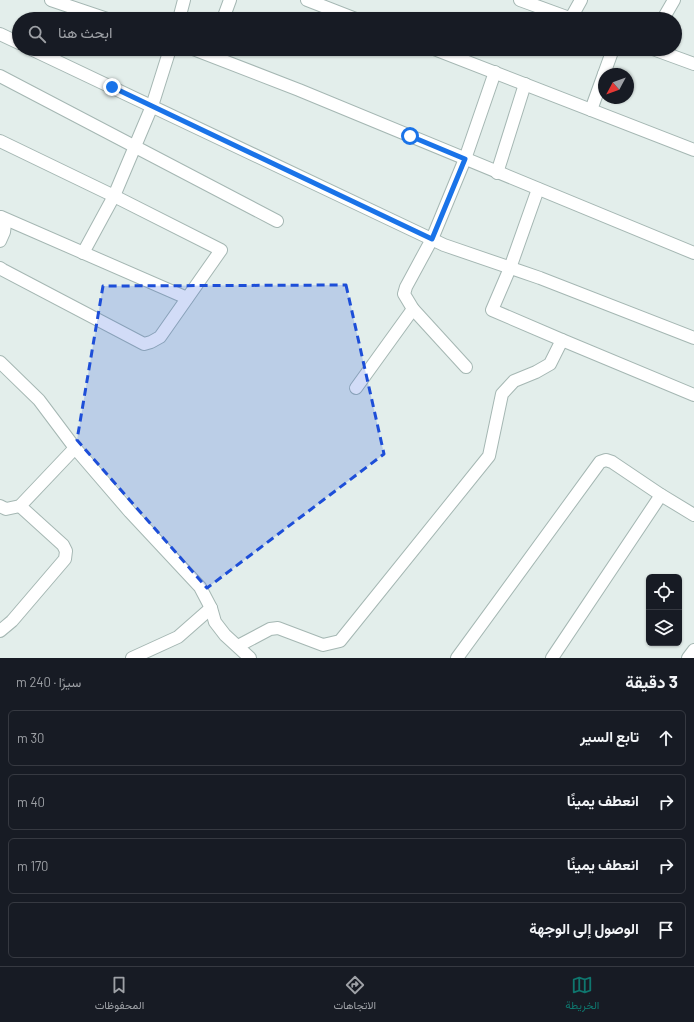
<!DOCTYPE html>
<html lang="ar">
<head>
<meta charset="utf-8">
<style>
  body { margin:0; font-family:Barlow,Vazirmatn,sans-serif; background:#20242c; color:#f1f3f6; direction:rtl }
  .controls { position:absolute; right:12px; bottom:12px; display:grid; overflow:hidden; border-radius:6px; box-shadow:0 1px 3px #0004 }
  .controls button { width:36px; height:36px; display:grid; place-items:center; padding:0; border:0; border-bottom:1px solid #363941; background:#171b24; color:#f1f3f6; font:20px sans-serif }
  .compass { position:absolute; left:598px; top:68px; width:36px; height:36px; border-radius:50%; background:#171b24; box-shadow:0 1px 3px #0004; rotate:229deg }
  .stop { position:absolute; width:12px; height:12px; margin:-9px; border:3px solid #1a73e8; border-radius:50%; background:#fff }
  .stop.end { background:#1a73e8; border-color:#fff; box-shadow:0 1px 4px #0008 }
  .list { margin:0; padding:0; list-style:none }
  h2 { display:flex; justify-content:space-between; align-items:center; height:52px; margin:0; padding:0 16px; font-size:17px }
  h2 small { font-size:13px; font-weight:400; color:#9ea1a6 }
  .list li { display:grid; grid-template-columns:26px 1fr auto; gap:12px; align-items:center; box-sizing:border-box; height:56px; margin:0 8px 8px; padding:0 8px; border:1px solid #363941; border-radius:6px }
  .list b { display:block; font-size:15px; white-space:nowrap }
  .list em { font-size:13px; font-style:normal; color:#9ea1a6 }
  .icon { flex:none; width:22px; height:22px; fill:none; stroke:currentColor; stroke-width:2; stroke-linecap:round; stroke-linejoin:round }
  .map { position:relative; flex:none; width:694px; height:658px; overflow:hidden; direction:ltr }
  .search { position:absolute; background:#171b24; box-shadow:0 1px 3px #0004; left:12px; right:12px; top:12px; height:44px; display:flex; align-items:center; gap:10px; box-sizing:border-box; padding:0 14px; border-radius:22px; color:#9ea1a6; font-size:15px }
  .sheet { height:308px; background:#171b24 }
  nav { display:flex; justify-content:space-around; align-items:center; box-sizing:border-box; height:56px; border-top:1px solid #363941; background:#171b24; font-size:11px; color:#9ea1a6 }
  nav a { display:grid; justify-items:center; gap:2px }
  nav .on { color:#0f766e }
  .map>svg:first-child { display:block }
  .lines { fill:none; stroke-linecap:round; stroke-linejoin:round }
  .minor-casing { stroke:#a5b7b3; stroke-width:14 }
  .minor { stroke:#fff; stroke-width:12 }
  .route { stroke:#1a73e8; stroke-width:5 }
  .marked { fill:#1d4ed8; fill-opacity:0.2; stroke:#1d4ed8; stroke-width:3; stroke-dasharray:8 5; stroke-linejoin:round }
</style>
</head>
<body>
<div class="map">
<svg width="694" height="658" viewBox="0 0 694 658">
  <rect width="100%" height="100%" fill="#e3eeeb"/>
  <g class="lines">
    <defs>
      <g id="minor">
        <path d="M51,0L107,19"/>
        <path d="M307,0L356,19"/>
        <path d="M520,0L572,19"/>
        <path d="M571,18L581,0"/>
        <path d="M179,19L184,0"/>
        <path d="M223,19L230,0"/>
        <path d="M663,19L674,0"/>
        <path d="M0,34L19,43"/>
        <path d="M31,49L444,245L540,278L694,338"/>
        <path d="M193,49L299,90L694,253"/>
        <path d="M434,49L694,150"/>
        <path d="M653,49L694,64"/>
        <path d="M604,74L613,49"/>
        <path d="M0,76L277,221"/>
        <path d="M591,110L604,74"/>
        <path d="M0,141L114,196L221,250L160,337L151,342L144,344L3,270L0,268"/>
        <path d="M497,173L525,84"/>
        <path d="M538,189L510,268L492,310L562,340L694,395"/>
        <path d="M0,217L5,224L4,232L0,241"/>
        <path d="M1,217L187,298"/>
        <path d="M83,253L114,196L152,106L170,49"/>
        <path d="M0,362L39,400L75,448L130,512L200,587L211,608L215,622L225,635L250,658"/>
        <path d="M466,367L413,309L404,294L406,287L432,239L465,159L495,72"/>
        <path d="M356,388L413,309"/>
        <path d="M0,506L6,509L20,506L75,448"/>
        <path d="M0,631L12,621L65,559L66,551L63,545L20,506"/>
        <path d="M238,646L270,629L278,628L323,645L340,641L489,456L502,394L514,381L536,372L550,364L562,340"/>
        <path d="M132,658L178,637L211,608"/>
        <path d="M457,658L600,462L606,460L612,462L661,495L694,515"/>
        <path d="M552,658L661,495"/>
        <path d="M688,658L694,650"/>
      </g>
    </defs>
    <use href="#minor" class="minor-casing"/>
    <use href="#minor" class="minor"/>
  </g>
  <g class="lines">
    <path class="route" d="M112,87L432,239L465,159L410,136"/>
  </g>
  <path class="marked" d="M346,285L384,454L207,588L77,440L103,286Z"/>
</svg>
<div class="controls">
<button><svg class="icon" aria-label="locate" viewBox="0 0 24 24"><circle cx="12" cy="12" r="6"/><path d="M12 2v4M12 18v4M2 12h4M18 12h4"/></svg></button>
<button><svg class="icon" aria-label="layers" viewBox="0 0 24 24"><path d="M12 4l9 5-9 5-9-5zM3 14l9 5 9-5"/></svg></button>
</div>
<svg class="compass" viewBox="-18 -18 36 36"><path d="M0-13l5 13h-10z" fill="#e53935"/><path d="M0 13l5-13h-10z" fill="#9ea1a6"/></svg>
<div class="stop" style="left:410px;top:136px"></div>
<div class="stop end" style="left:112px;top:87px"></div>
<div class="search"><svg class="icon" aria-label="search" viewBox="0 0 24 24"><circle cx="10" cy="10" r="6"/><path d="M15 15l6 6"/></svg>ابحث هنا</div>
</div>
<section class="sheet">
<h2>3 دقيقة<small>سيرًا · 240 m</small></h2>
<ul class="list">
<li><svg class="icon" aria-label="ahead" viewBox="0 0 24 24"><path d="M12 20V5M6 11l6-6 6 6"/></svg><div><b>تابع السير</b></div><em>30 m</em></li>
<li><svg class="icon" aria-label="right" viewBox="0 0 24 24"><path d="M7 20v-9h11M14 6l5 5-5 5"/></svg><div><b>انعطف يمينًا</b></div><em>40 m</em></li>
<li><svg class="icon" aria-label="right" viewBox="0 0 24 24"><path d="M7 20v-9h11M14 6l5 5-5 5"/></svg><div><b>انعطف يمينًا</b></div><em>170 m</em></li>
<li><svg class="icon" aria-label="arrive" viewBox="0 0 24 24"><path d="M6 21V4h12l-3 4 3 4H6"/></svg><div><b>الوصول إلى الوجهة</b></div></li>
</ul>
</section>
<nav>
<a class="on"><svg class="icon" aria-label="map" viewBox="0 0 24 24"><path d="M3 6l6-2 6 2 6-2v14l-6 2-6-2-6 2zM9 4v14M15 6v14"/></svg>الخريطة</a>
<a><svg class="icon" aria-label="directions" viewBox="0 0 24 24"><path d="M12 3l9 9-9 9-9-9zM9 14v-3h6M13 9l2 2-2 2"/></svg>الاتجاهات</a>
<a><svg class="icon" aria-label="saved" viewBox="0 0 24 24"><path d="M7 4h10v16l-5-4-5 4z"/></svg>المحفوظات</a>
</nav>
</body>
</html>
